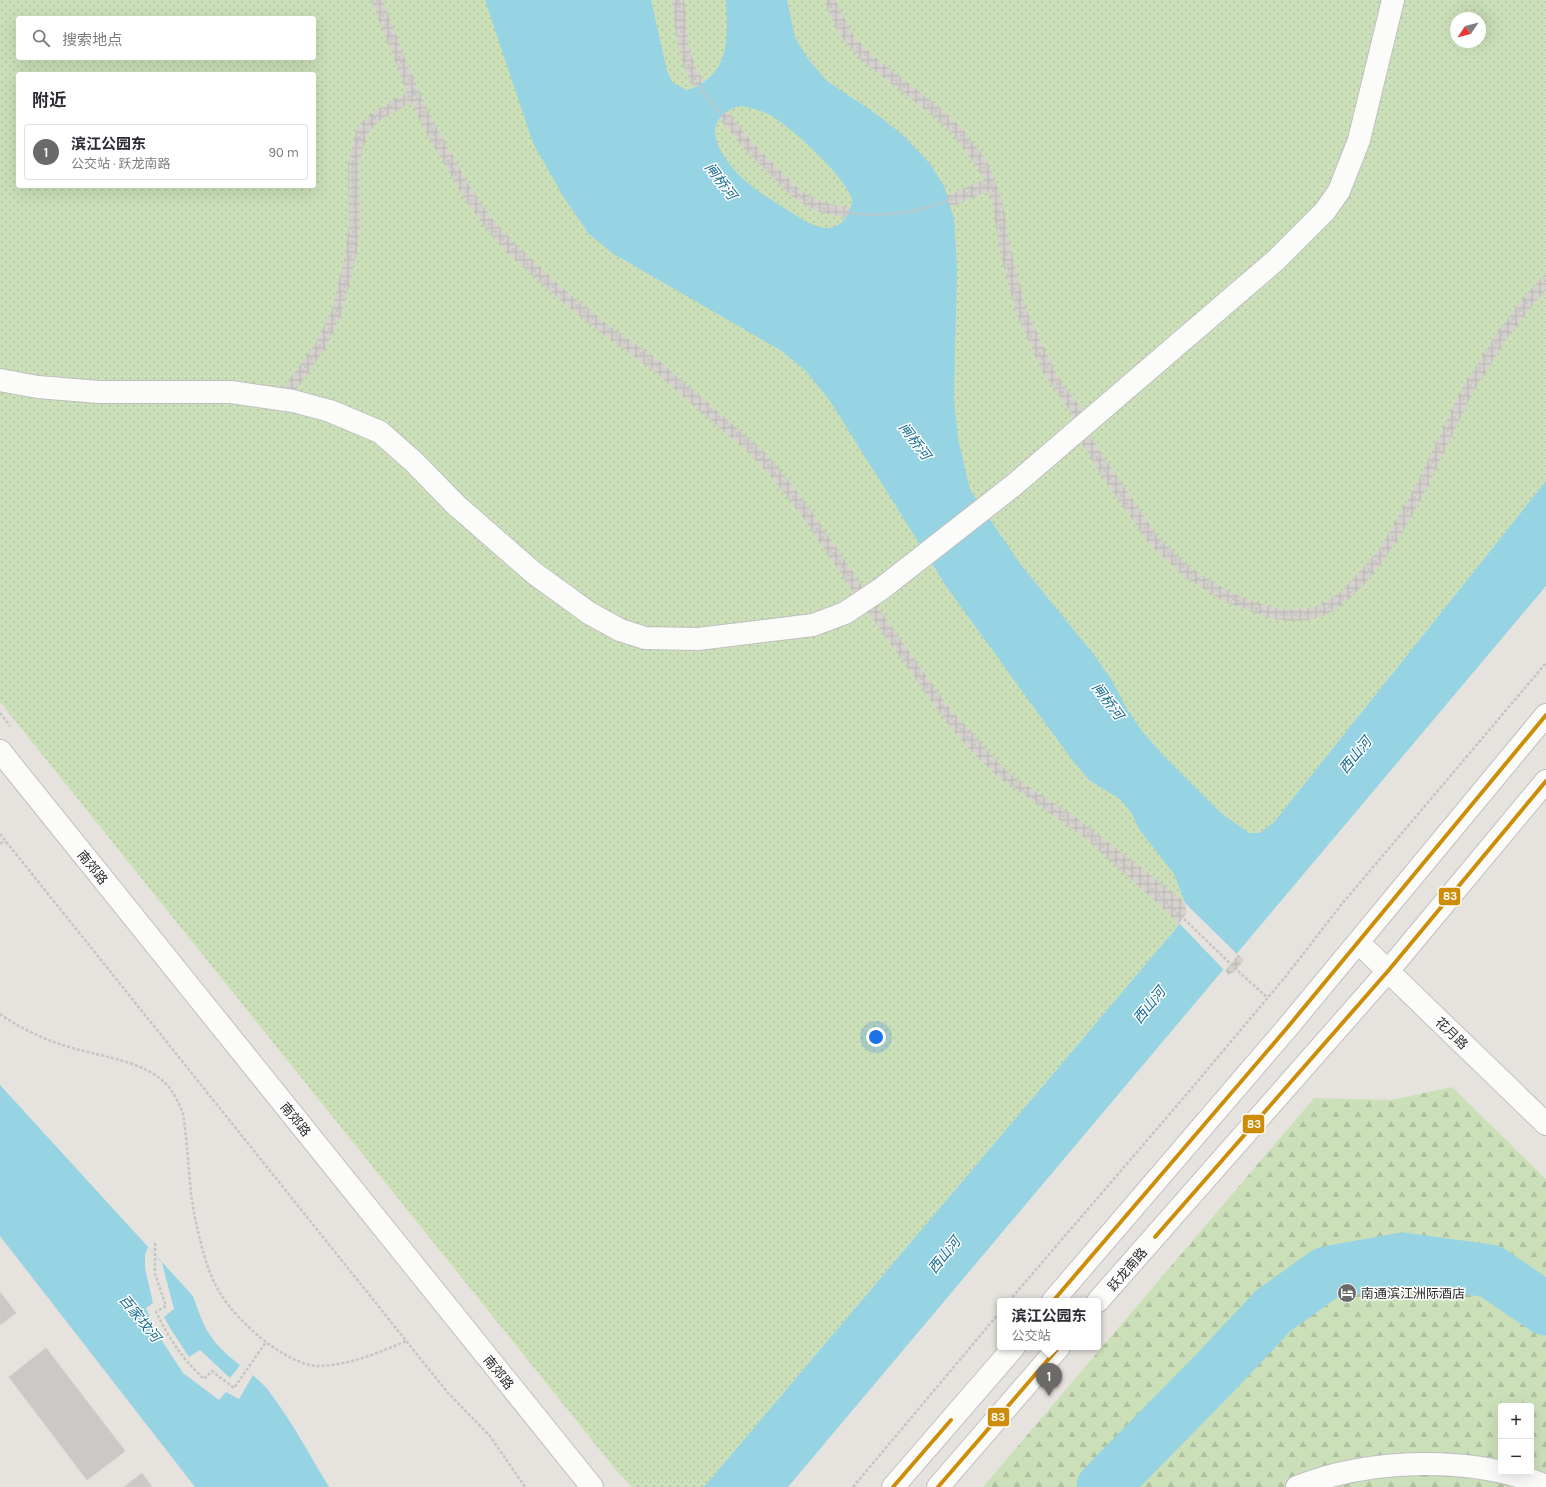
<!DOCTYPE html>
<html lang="zh">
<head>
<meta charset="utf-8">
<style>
  body { margin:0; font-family:Karla,"Noto Sans SC",sans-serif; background:#f7f7f7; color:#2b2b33 }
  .controls { position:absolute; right:12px; bottom:12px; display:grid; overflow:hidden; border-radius:4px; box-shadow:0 4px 16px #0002 }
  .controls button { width:36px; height:36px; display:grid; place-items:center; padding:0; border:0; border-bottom:1px solid #e1e1e2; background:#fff; color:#2b2b33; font:20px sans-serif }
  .compass { position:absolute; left:1450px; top:12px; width:36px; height:36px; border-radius:50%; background:#fff; box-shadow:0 4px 16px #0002; rotate:235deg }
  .you { position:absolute; left:876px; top:1037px; width:14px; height:14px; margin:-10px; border:3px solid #fff; border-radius:50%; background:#1a73e8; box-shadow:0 0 0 6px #1a73e833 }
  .badge { display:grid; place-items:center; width:26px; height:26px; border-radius:50%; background:#6b6a68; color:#fff; font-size:13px; font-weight:700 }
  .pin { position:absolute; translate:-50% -33px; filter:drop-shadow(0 1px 2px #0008) }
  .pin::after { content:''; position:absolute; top:21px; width:14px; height:12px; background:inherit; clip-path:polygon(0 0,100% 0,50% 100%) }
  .popup { position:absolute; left:997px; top:1298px; width:104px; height:52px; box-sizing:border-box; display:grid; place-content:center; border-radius:4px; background:#fff; filter:drop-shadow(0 1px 3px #0005); font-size:13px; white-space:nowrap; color:#7c7c81 }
  .popup b { font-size:15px; color:#2b2b33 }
  .popup::after { content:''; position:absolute; left:50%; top:100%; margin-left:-8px; border:8px solid transparent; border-top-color:#fff }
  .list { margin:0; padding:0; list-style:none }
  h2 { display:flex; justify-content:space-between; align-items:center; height:52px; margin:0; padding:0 16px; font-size:17px }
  h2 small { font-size:13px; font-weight:400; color:#7c7c81 }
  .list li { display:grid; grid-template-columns:26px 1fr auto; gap:12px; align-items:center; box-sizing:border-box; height:56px; margin:0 8px 8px; padding:0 8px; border:1px solid #e1e1e2; border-radius:4px }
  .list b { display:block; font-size:15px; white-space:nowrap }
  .list p { margin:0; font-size:13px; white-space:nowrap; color:#7c7c81 }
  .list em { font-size:13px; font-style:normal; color:#7c7c81 }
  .icon { flex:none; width:22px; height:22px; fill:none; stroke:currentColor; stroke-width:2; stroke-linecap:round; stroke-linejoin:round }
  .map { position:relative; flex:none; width:1546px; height:1487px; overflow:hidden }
  .search { position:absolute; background:#fff; box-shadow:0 4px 16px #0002; left:16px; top:16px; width:300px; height:44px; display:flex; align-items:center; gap:10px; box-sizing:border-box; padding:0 14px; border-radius:4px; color:#7c7c81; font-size:15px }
  .panel { position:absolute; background:#fff; box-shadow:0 4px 16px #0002; left:16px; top:72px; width:300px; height:116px; border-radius:4px }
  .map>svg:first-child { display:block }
  .forest { fill:url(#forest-firs); fill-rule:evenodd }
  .park { fill:url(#park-dots); fill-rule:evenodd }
  .plaza { fill:url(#plaza-grid); fill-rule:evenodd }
  .water { fill:#96d4e4; fill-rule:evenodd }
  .pier { fill:#e6e3de }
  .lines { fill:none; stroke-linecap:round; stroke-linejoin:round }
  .river { stroke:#96d4e4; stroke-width:53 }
  .building { fill:#cbc9c5; stroke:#d1cfca }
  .street-casing { stroke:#c0bfc0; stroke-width:24 }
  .secondary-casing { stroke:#c0bfc0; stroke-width:24 }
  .path { stroke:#c6c5c5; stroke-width:2.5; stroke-dasharray:3 2; stroke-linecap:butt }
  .street { stroke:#fbfbfa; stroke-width:22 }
  .secondary { stroke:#fbfbfa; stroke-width:22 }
  .bus-1-casing { stroke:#fff; stroke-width:7 }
  .bus-1 { stroke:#ce8d08; stroke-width:4 }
  .labels { text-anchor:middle; stroke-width:3; stroke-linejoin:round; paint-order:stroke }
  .street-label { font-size:13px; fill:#292929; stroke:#fff }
  .poi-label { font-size:13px; fill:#292929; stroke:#fff; text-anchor:start }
  .water-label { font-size:14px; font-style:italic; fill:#166c8f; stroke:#fff }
  .line-badge { stroke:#fff; stroke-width:1.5 }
  .badge-label { font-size:11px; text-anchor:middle; font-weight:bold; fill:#fff }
</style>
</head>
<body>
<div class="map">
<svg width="1546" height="1487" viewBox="0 0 1546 1487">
  <defs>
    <pattern id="forest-firs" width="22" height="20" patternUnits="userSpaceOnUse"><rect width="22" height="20" fill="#cbe0b9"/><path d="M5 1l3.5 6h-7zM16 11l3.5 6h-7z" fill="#aec09f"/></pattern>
    <pattern id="park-dots" width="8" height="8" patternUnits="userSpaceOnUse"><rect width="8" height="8" fill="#cbe0b9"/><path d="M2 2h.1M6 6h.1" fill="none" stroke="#aec09f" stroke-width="1.8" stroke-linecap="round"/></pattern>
    <pattern id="plaza-grid" width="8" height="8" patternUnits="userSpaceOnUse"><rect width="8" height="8" fill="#d5d1cd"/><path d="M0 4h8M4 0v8" fill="none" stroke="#b7b3b0"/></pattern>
  </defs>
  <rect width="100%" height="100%" fill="#e6e3de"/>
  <path class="forest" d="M1452,1087L1546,1179V1487H983L1314,1098L1391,1100ZM1501,1406H1531V1472H1501Z"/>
  <path class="park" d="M0,0H1546V481L1274,822L1189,913L704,1487H632L616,1470L0,702ZM18,18H314V58H18ZM1456,18H1480V42H1456ZM18,74H314V186H18Z"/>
  <path class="plaza" d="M371,0H383L407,64L433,121L473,192L493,220L515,244L566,291L607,324L657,359L758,446L778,467L810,509L863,587L1008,477L1075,418L1042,371L1016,313L1000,252L992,202L988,191L950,207L864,221L822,213L810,208L790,195L744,149L691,83L684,68L678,48L672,0H684L689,46L694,64L701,77L752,142L797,187L815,199L825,203L865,210L946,196L984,180L977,167L952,133L932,115L863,62L845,42L834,25L824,0H835L853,35L871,54L939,107L960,126L987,161L1002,199L1011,250L1026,309L1052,365L1062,383L1084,411L1268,252L1316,204L1329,185L1348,137L1382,0H1405L1369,144L1283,268L1089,435L1158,537L1192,569L1230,592L1254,602L1275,608L1292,610L1319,606L1342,591L1381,547L1418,481L1462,388L1498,331L1524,297L1546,273V289L1508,337L1472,394L1428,486L1406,527L1389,553L1365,584L1337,609L1323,616L1307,620L1292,621L1273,619L1225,602L1186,578L1150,545L1103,478L1081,442L1021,494L876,605L950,709L1005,769L1018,780L1073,815L1179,897L1244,960L1236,970L1229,975L1167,912L1085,838L998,777L967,747L942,716L867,611L816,635L698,650L643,649L616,640L583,622L527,581L448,513L407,470L374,441L327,422L291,411L230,404L99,403L36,398L0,391V369L39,376L99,381H231L283,388L315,344L332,309L346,250L349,224L348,163L356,131L363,121L375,111L407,92ZM412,102L422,126L464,198L484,226L506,252L559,299L601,333L650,368L750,454L769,474L801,515L854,593L840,603L811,614L697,628L647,627L625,620L595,604L541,564L463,497L334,401L296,390L325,349L342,313L357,252L360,225L359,164L366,137L372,128L381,120Z"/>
  <g class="water">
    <path d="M485,0H651L667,71L672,82L686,90C694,89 699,85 705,81C731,63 727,28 726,0H787L795,37L808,59L827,81L875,113L904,136L931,165L944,186L954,219L957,267L954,399L958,438L970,490L1021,565L1091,651L1111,679L1127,709L1142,731L1162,754L1220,812L1249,833H1260L1274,822L1546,481V586L788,1487H704L1189,913L1174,874L1139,829L1132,814L1120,799L1090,781L1072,760L946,586L830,401L805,370L780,350L612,253L589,234L563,196L533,143ZM741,106C751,108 761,110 770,115C791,127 842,174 851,196C854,202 851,207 848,213C838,235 817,229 800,218C769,198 734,181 718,145C716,139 714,131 716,125C721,113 729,109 741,106Z"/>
    <path d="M0,1085L193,1296C198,1310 202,1323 210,1335C225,1359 254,1371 271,1394C293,1423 310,1456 329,1487H195L0,1236Z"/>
  </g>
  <g class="pier">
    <path d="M1184,902L1238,955L1225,971L1179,923L1187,913Z"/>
    <path d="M148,1247L162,1263L174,1309L164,1317L170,1328L189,1357L200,1350L230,1378L241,1364L253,1375L239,1399L226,1392L219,1400L183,1373L155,1330L146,1308L153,1303L145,1268V1255Z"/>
  </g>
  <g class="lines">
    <path class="river" d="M1103,1487L1215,1373L1273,1311L1326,1273L1402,1259L1490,1271L1546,1309"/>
  </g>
  <g class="building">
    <path d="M0,1292L16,1313L0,1325Z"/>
    <path d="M46,1348L125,1451L87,1480L9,1377Z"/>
    <path d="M142,1473L152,1487H124Z"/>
  </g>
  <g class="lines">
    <defs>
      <g id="street">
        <path d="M0,380L38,387L99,392H231L293,401L330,411L380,432L414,462L456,505L534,573L589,613L620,630L645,638L698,639L813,625L845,613L881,589L1014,485L1276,260L1325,211L1339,191L1359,140L1393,0"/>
        <path d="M1297,1487C1370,1458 1473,1455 1546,1486"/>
      </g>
      <g id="secondary">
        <path d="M0,751L592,1487"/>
        <path d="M1359,943L1546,1124"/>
        <path d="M1053,1301L1287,1028L1546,715"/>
        <path d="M1098,1301L1388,971L1546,781"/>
        <path d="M893,1487L1014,1347"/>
        <path d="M938,1487L1059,1347"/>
      </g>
    </defs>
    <use href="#street" class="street-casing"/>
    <use href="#secondary" class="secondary-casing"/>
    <g class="path">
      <path d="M377,0C398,57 421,111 450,164C462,185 474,206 490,225C536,280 596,320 653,363C688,390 723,419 754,450C792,488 820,535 851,579"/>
      <path d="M678,0C681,22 681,45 689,66C697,89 726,119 742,139C760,159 789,192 813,204C825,210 839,212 851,213C905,220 942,204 991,183"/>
      <path d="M829,0C846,53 897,78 936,111C954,126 970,144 982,164C998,191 999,221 1005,251C1016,305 1036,358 1070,402"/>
      <path d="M299,376C313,356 329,335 337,311C345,288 353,248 354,224C356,195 347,160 361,134C371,116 396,102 414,94"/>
      <path d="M1093,452C1135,519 1171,574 1247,605C1270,614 1296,619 1320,611C1340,605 1356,587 1368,571C1411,517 1435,453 1467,392C1487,352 1515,314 1546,280"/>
      <path d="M880,620C918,674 952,724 1000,772C1025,797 1061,811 1089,834C1116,857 1144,881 1170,906C1203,936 1233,968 1267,997"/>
      <path d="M0,713L10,726"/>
      <path d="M0,834L448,1393L490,1436L525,1487"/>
      <path d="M0,843L6,842"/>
      <path d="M0,1014C18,1027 39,1037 60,1044C92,1056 145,1059 168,1086C175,1094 179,1104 183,1113C189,1151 188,1190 197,1227C202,1249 208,1273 220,1293C236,1320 286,1366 319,1366C350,1365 378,1353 406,1341"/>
      <path d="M155,1243V1274L166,1306L156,1312C170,1340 181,1357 204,1379L212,1371L234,1388L266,1342"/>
      <path d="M1009,1301L1186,1095L1286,976L1341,905L1546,663"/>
      <path d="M853,1487L1000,1312"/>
    </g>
    <use href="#street" class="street"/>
    <use href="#secondary" class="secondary"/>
    <defs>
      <g id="bus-1">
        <path d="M1155,1237L1388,971L1546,781"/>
        <path d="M1053,1301L1287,1028L1546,715"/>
        <path d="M893,1487L951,1420"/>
        <path d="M938,1487L1059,1347"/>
      </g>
    </defs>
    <use href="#bus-1" class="bus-1-casing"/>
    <use href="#bus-1" class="bus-1"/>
  </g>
  <defs>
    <symbol id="hotel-disc" viewBox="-11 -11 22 22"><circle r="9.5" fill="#6b6a68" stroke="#fff"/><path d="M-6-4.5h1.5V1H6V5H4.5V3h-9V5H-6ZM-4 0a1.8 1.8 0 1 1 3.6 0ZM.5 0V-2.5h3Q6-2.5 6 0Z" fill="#fff"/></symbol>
  </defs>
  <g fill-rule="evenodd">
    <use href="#hotel-disc" x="1336" y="1282" width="22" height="22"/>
  </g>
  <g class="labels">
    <g class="street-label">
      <text transform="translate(93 867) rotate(51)" y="5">南郊路</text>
      <text transform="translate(1452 1033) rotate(44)" y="5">花月路</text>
      <text transform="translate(296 1119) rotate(51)" y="5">南郊路</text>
      <text transform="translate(1127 1269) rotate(-49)" y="5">跃龙南路</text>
      <text transform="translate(499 1372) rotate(51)" y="5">南郊路</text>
    </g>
    <g class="poi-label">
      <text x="1361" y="1298">南通滨江洲际酒店</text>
    </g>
    <g class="water-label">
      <text transform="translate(721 181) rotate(53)" y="5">闸桥河</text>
      <text transform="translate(915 441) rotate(53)" y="5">闸桥河</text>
      <text transform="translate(1108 701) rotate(53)" y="5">闸桥河</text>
      <text transform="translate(1355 755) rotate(-51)" y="5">西山河</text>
      <text transform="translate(1149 1005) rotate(-51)" y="5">西山河</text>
      <text transform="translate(944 1255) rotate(-51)" y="5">西山河</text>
      <text transform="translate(140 1318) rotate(51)" y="5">百家坟河</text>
    </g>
  </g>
  <g class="line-badge">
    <rect x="1438" y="887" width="23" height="19" rx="4" fill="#ce8d08"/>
    <rect x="1242" y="1114" width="23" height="20" rx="4" fill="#ce8d08"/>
    <rect x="987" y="1407" width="23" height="20" rx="4" fill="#ce8d08"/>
  </g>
  <g class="badge-label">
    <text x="1450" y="900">83</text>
    <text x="1254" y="1128">83</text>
    <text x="998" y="1421">83</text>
  </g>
</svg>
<div class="controls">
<button>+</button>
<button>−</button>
</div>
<svg class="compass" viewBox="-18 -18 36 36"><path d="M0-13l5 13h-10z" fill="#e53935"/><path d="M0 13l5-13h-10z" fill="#7c7c81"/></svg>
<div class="you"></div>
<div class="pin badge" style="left:1049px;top:1396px">1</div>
<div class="popup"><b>滨江公园东</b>公交站</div>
<div class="search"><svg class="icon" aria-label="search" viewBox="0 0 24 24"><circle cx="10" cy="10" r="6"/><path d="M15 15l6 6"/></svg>搜索地点</div>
<section class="panel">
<h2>附近<small></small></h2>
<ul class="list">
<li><span class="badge">1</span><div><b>滨江公园东</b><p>公交站 · 跃龙南路</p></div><em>90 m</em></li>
</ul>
</section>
</div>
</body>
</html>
